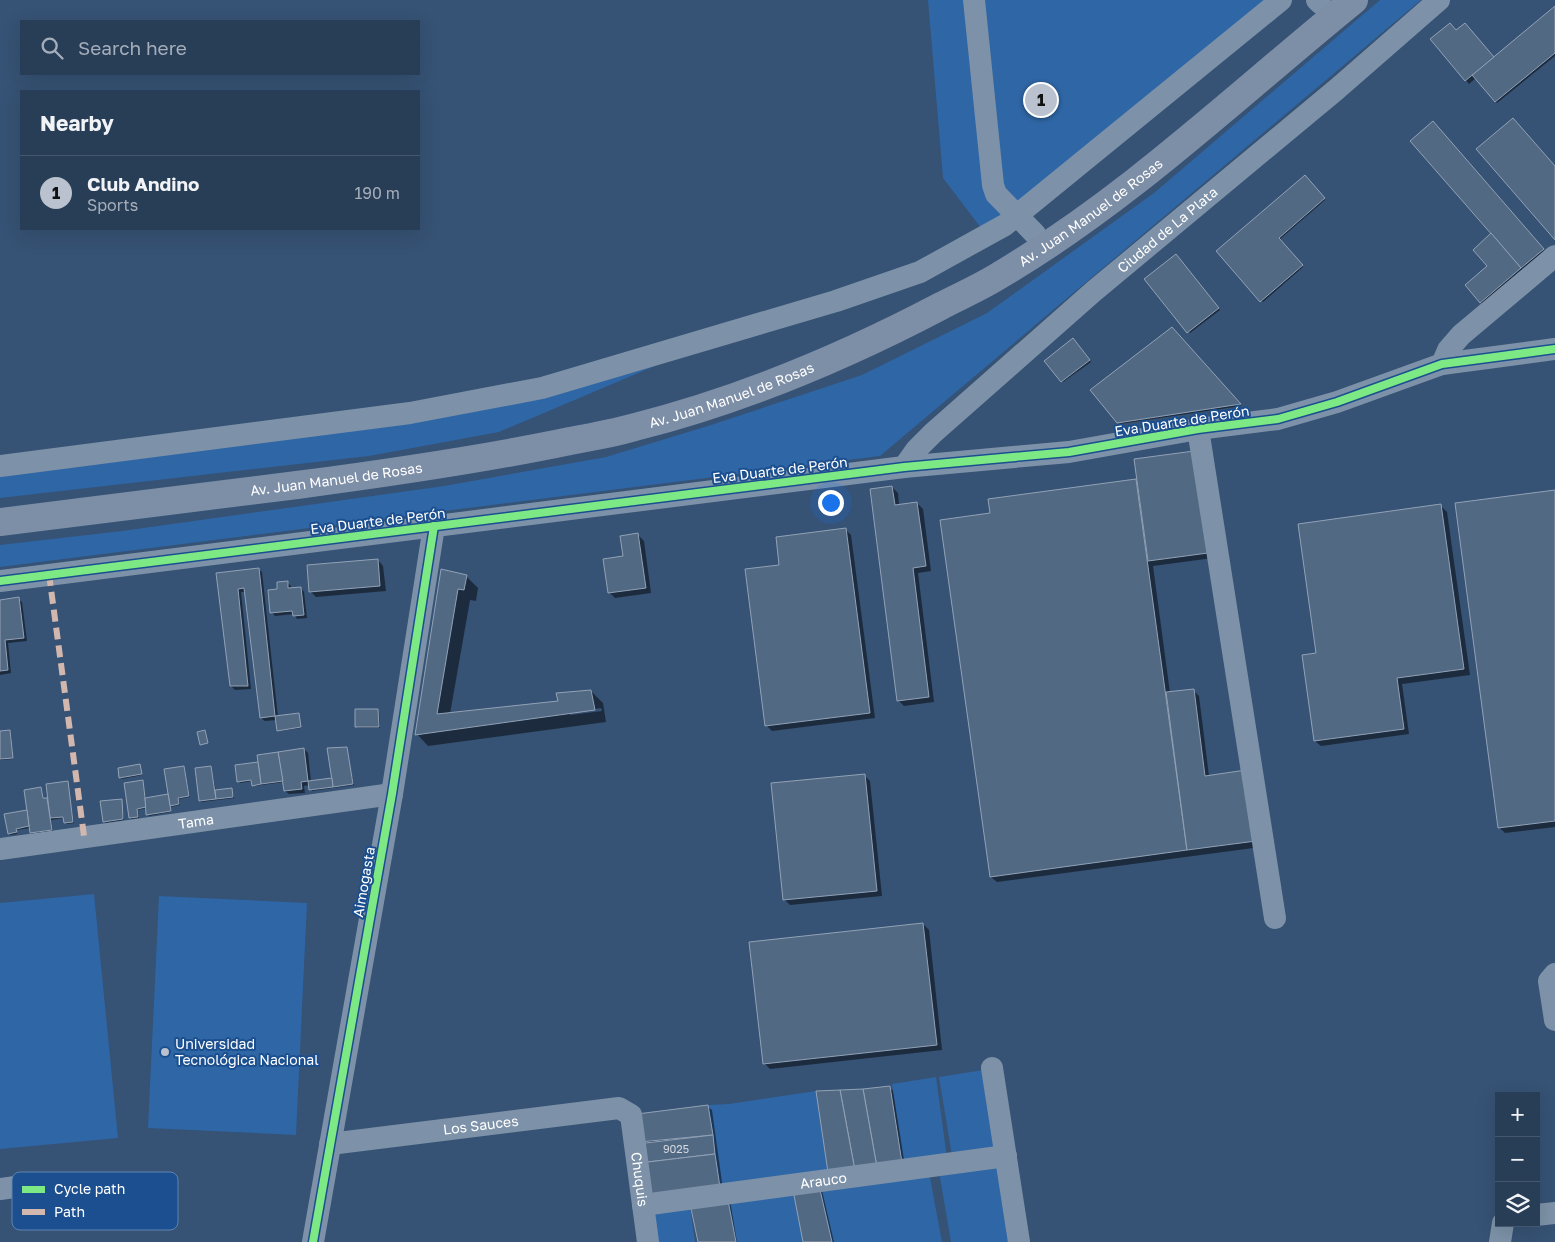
<!DOCTYPE html>
<html lang="en">
<head>
<meta charset="utf-8">
<style>
  body { margin:0; font-family:"Golos Text",sans-serif; background:#344961; color:#f1f3f6 }
  .controls { position:absolute; right:15px; bottom:15px; display:grid; overflow:hidden; border-radius:0px; box-shadow:0 5px 20px #0002 }
  .controls button { width:45px; height:45px; display:grid; place-items:center; padding:0; border:0; border-bottom:1px solid #44576d; background:#283e57; color:#f1f3f6; font:25px sans-serif }
  .you { position:absolute; left:830px; top:502px; width:18px; height:18px; margin:-12px; border:4px solid #fff; border-radius:50%; background:#1a73e8; box-shadow:0 0 0 8px #1a73e833 }
  .badge { display:grid; place-items:center; width:32px; height:32px; border-radius:50%; background:#b9c2ce; color:#111; font-size:16px; font-weight:700 }
  .pin { position:absolute; translate:-50% -50%; border:2px solid #fff; box-shadow:0 1px 5px #0006 }
  .list { margin:0; padding:0; list-style:none }
  h2 { display:flex; justify-content:space-between; align-items:center; height:65px; margin:0; padding:0 20px; font-size:21px }
  h2 small { font-size:16px; font-weight:400; color:#a5aeba }
  .list li { display:grid; grid-template-columns:32px 1fr auto; gap:15px; align-items:center; box-sizing:border-box; height:75px; padding:0 20px; border-top:1px solid #44576d }
  .list b { display:block; font-size:19px; white-space:nowrap }
  .list p { margin:0; font-size:16px; white-space:nowrap; color:#a5aeba }
  .list em { font-size:16px; font-style:normal; color:#a5aeba }
  .icon { flex:none; width:28px; height:28px; fill:none; stroke:currentColor; stroke-width:2; stroke-linecap:round; stroke-linejoin:round }
  .map { position:relative; flex:none; width:1555px; height:1242px; overflow:hidden }
  .search { position:absolute; background:#283e57; box-shadow:0 5px 20px #0002; left:20px; top:20px; width:400px; height:55px; display:flex; align-items:center; gap:12px; box-sizing:border-box; padding:0 18px; border-radius:0px; color:#a5aeba; font-size:19px }
  .panel { position:absolute; background:#283e57; box-shadow:0 5px 20px #0002; left:20px; top:90px; width:400px; height:140px; border-radius:0px }
  .map>svg:first-child { display:block }
  .green { fill:#2f66a5 }
  .shadow { fill:#0007; fill-rule:evenodd }
  .building { fill:#526984; stroke:#92a2b6 }
  .lines { fill:none; stroke-linecap:round; stroke-linejoin:round }
  .minor { stroke:#7d92a8; stroke-width:22 }
  .major { stroke:#7d8ea7; stroke-width:28 }
  .quiet { stroke:#d1b7ad; stroke-width:6; stroke-dasharray:12 6; stroke-linecap:butt }
  .cycleway-casing { stroke:#1b4f8f; stroke-width:11 }
  .cycleway { stroke:#7ce984; stroke-width:8 }
  .poi-dot { fill:#b9c2ce; stroke:#1b4f8f; stroke-width:2 }
  .labels { text-anchor:middle; stroke-width:4; stroke-linejoin:round; paint-order:stroke }
  .number-label { font-size:11px; fill:#d4dae0 }
  .street-label { font-size:14px; fill:#fff; stroke:#1b4f8f }
  .poi-label { font-size:14px; fill:#fff; stroke:#1b4f8f; text-anchor:start }
  .key { fill:#1b4f8f; stroke:#5f84b1; stroke-width:1 }
  .key-label { font-size:14px; fill:#fff }
</style>
</head>
<body>
<div class="map">
<svg width="1555" height="1242" viewBox="0 0 1555 1242">
  <rect width="100%" height="100%" fill="#365274"/>
  <g class="green">
    <path d="M928,0H1267L1025,200L981,228L943,178Z"/>
    <path d="M1380,0H1421L880,456L0,567V545L122,531L444,486L606,457L711,425L862,375L987,313L1154,193Z"/>
    <path d="M669,360L499,432L369,456L0,498V473Z"/>
    <path d="M94,894L118,1138L0,1149V903Z"/>
    <path d="M159,896L307,903L296,1135L148,1128Z"/>
    <path d="M983,1070L997,1149L952,1156L939,1077Z"/>
    <path d="M936,1077L947,1158L903,1163L892,1084Z"/>
    <path d="M816,1091L829,1180L928,1167L942,1242H832L818,1181L721,1194L708,1105L729,1104Z"/>
    <path d="M999,1162L1013,1242H951L939,1172Z"/>
    <path d="M792,1185L803,1242H736L727,1195Z"/>
    <path d="M689,1199L695,1242H649L643,1205Z"/>
  </g>
  <g class="shadow">
    <path d="M1555,8V56L1497,103L1476,78L1469,84L1466,80L1457,32L1494,59Z"/>
    <path d="M1433,122L1544,251L1482,304L1466,285L1489,266L1493,234Z"/>
    <path d="M1305,177L1325,200L1279,240L1303,267L1263,302L1218,251Z"/>
    <path d="M1176,256L1220,310L1190,333L1146,279Z"/>
    <path d="M1172,329L1241,406L1120,424L1091,390Z"/>
    <path d="M1073,340L1091,362L1063,382L1046,361Z"/>
    <path d="M1138,480L1213,558L1153,566L1170,693L1193,690L1199,696L1209,776L1261,847L997,882L991,877L992,514L990,500Z"/>
    <path d="M892,487L898,493L899,505L917,503L923,509L931,571L918,573L934,702L904,706L898,700Z"/>
    <path d="M1555,491V827L1505,833L1499,827Z"/>
    <path d="M1441,506L1447,512L1470,675L1402,684L1409,734L1321,746L1315,741L1318,654Z"/>
    <path d="M845,529L851,535L875,718L772,731L766,725L781,566Z"/>
    <path d="M638,535L644,541L651,593L615,598L609,592L624,558Z"/>
    <path d="M378,560L383,566L386,591L316,597L310,591Z"/>
    <path d="M258,569L262,572L278,717L298,714L301,728L279,731L277,720L265,721L261,718L246,592H241L251,689L235,690L231,686L218,574Z"/>
    <path d="M442,571L466,576L478,588L476,601L470,600L450,714L560,702L591,691L603,703L606,722L428,746L417,734ZM601,708L602,711L570,715V713Z"/>
    <path d="M287,582L291,586V589L301,588L304,592L307,618L297,619L294,614L275,616L272,612L279,590Z"/>
    <path d="M18,599L22,602L27,641L8,643L11,673L0,675V601Z"/>
    <path d="M378,710L379,712L380,728H358L357,727Z"/>
    <path d="M10,731L11,733L13,759L0,760V732Z"/>
    <path d="M346,748L354,785L312,791L310,785L304,786L305,793L289,794L285,791L284,782L255,786L253,781L240,783L239,781L259,763L304,749L308,753L311,782L333,779Z"/>
    <path d="M139,765L142,775L122,779L120,777Z"/>
    <path d="M184,767L190,797L179,799L180,805L171,807V812L149,816L147,808L138,810L139,818L131,819L130,817L142,782L146,799L169,795Z"/>
    <path d="M211,767L216,791L232,789L234,798L202,802L200,801Z"/>
    <path d="M864,775L870,781L882,896L790,905L785,900Z"/>
    <path d="M67,783L74,823L67,824L64,818L51,820L53,831L32,834L30,828L17,830V834L10,835L9,833L28,811L41,789L44,799H49Z"/>
    <path d="M121,800L124,820L106,823L104,821Z"/>
    <path d="M923,924L929,930L942,1050L770,1069L764,1063Z"/>
    <path d="M889,1087L893,1091L906,1172L834,1182Z"/>
    <path d="M708,1107L712,1110L724,1197L730,1200L737,1242H699L691,1202L647,1208L638,1115Z"/>
    <path d="M821,1186L834,1242H805Z"/>
  </g>
  <g class="building">
    <path d="M1555,6V53L1495,102L1472,75Z"/>
    <path d="M1450,23L1456,30L1465,23L1494,57L1465,81L1430,39Z"/>
    <path d="M1513,118L1555,166V240L1476,149Z"/>
    <path d="M1433,121L1544,249L1521,268L1410,141Z"/>
    <path d="M1305,175L1325,198L1279,238L1303,265L1260,302L1216,251Z"/>
    <path d="M1491,233L1521,268L1480,303L1465,285L1487,266L1473,250Z"/>
    <path d="M1176,254L1219,308L1187,333L1144,279Z"/>
    <path d="M1172,327L1241,404L1117,423L1090,390Z"/>
    <path d="M1073,338L1090,360L1061,382L1044,361Z"/>
    <path d="M1194,451L1208,553L1148,561L1134,459Z"/>
    <path d="M1136,479L1187,850L990,877L940,520L990,513L988,499Z"/>
    <path d="M892,486L895,505L917,502L926,566L913,568L929,697L897,701L870,489Z"/>
    <path d="M1555,490V821L1498,828L1455,503Z"/>
    <path d="M1441,504L1464,669L1397,678L1404,729L1314,741L1302,655L1316,653L1298,524Z"/>
    <path d="M846,528L870,713L765,726L745,569L779,565L776,537Z"/>
    <path d="M638,533L646,588L608,593L603,559L623,556L620,536Z"/>
    <path d="M378,559L380,586L309,592L307,565Z"/>
    <path d="M259,568L275,716L260,718L244,588L238,589L248,686H230L216,573Z"/>
    <path d="M441,569L467,575L464,590L458,589L437,714L558,701L556,693L591,690L595,710L415,735Z"/>
    <path d="M288,581V588L301,587L304,615L293,616L292,611L270,613L268,590L277,589V582Z"/>
    <path d="M19,597L24,638L5,640L8,670L0,671V600Z"/>
    <path d="M1194,689L1205,776L1246,770L1256,841L1187,850L1166,692Z"/>
    <path d="M355,709H378L379,727H355Z"/>
    <path d="M299,713L301,727L277,731L275,716Z"/>
    <path d="M10,730L13,758L0,759V731Z"/>
    <path d="M205,730L208,743L200,745L197,732Z"/>
    <path d="M347,747L353,784L333,787L327,748Z"/>
    <path d="M304,748L308,781L301,782L302,789L284,791L278,752Z"/>
    <path d="M278,752L283,781L261,784L257,755Z"/>
    <path d="M258,762L261,784L252,786L251,780L237,782L235,765Z"/>
    <path d="M140,764L142,774L119,778L118,768Z"/>
    <path d="M184,766L189,796L178,798L179,804L170,806L164,769Z"/>
    <path d="M211,766L216,799L199,801L195,768Z"/>
    <path d="M865,774L877,891L783,900L771,783Z"/>
    <path d="M332,778L333,787L309,790L308,781Z"/>
    <path d="M143,780L146,807L137,809L138,817L129,818L124,783Z"/>
    <path d="M68,781L73,822L64,823L63,817L50,818L46,784Z"/>
    <path d="M41,787L43,798H47L52,830L30,833L24,790Z"/>
    <path d="M232,788L233,797L216,799L215,790Z"/>
    <path d="M168,794L171,811L146,815L145,798Z"/>
    <path d="M122,799L123,819L103,822L100,801Z"/>
    <path d="M27,810L29,826L16,829L17,832L8,834L4,814Z"/>
    <path d="M923,923L937,1045L763,1064L749,942Z"/>
    <path d="M890,1086L903,1169L878,1173L863,1089Z"/>
    <path d="M863,1089L878,1173L856,1176L840,1090Z"/>
    <path d="M840,1090L856,1176L829,1179L816,1091Z"/>
    <path d="M708,1105L713,1135L640,1142L637,1114Z"/>
    <path d="M713,1135L715,1154L639,1163L637,1144Z"/>
    <path d="M715,1154L721,1194L643,1205L639,1163Z"/>
    <path d="M818,1181L832,1242H803L792,1185Z"/>
    <path d="M727,1195L736,1242H698L689,1199Z"/>
  </g>
  <g class="lines">
    <g class="minor">
      <path d="M974,0L993,185L996,194L1035,234"/>
      <path d="M1317,0L1320,3"/>
      <path d="M1442,364L1448,350L1461,335L1555,256"/>
      <path d="M1198,429L1275,918"/>
      <path d="M0,466L410,413L542,388L836,301L920,272L1005,225L1281,0"/>
      <path id="s1" d="M904,467L916,450L933,433L1094,291L1337,89L1439,0"/>
      <path d="M0,581L904,467L1069,452L1198,429L1278,419L1337,402L1442,364L1555,349"/>
      <path id="s2" d="M0,849L392,794"/>
      <path d="M1555,974L1549,981L1555,1020"/>
      <path d="M992,1068L1019,1242"/>
      <path id="s3" d="M330,1144L619,1108L631,1115L648,1242"/>
      <path d="M0,1189L43,1183"/>
      <path id="s4" d="M643,1205L1006,1156"/>
      <path d="M1536,1215L1555,1213"/>
      <path d="M313,1242L392,794L434,526"/>
      <path d="M1500,1242L1503,1223"/>
    </g>
    <path class="major" id="s5" d="M0,522C99,510 198,497 297,485C388,473 479,460 570,441C592,437 614,433 635,427C742,400 844,357 941,306C960,296 981,287 1000,275C1129,199 1238,94 1354,0"/>
    <path class="quiet" d="M49,574L84,836"/>
    <defs>
      <g id="cycleway">
        <path d="M0,581L904,467L1069,452L1198,429L1278,419L1337,402L1442,364L1555,349"/>
        <path d="M313,1242L392,794L434,526"/>
      </g>
    </defs>
    <use href="#cycleway" class="cycleway-casing"/>
    <use href="#cycleway" class="cycleway"/>
  </g>
  <circle class="poi-dot" cx="165" cy="1052" r="5"/>
  <g class="labels">
    <g class="number-label">
      <text x="676" y="1153">9025</text>
    </g>
    <g class="street-label">
      <text dy="5" stroke="none"><textPath href="#s5" startOffset="1149">Av. Juan Manuel de Rosas</textPath></text>
      <text dy="5" stroke="none"><textPath href="#s1" startOffset="355">Ciudad de La Plata</textPath></text>
      <text dy="5" stroke="none"><textPath href="#s5" startOffset="744">Av. Juan Manuel de Rosas</textPath></text>
      <text transform="translate(1182 421) rotate(-9)" y="5">Eva Duarte de Perón</text>
      <text transform="translate(780 470) rotate(-7)" y="5">Eva Duarte de Perón</text>
      <text dy="5" stroke="none"><textPath href="#s5" startOffset="339">Av. Juan Manuel de Rosas</textPath></text>
      <text transform="translate(378 521) rotate(-7)" y="5">Eva Duarte de Perón</text>
      <text dy="5" stroke="none"><textPath href="#s2" startOffset="198">Tama</textPath></text>
      <text transform="translate(364 882) rotate(-80)" y="5">Aimogasta</text>
      <text dy="5" stroke="none"><textPath href="#s3" startOffset="152">Los Sauces</textPath></text>
      <text dy="5" stroke="none"><textPath href="#s3" startOffset="370">Chuquis</textPath></text>
      <text dy="5" stroke="none"><textPath href="#s4" startOffset="182">Arauco</textPath></text>
    </g>
    <g class="poi-label">
      <text x="175" y="1049">Universidad<tspan x="175" dy="16">Tecnológica Nacional</tspan></text>
    </g>
  </g>
  <rect x="12" y="1172" width="166" height="58" rx="8" class="key"/>
  <rect x="22" y="1186" width="23" height="7" fill="#7ce984"/>
  <rect x="22" y="1209" width="23" height="6" fill="#d1b7ad"/>
  <g class="key-label">
    <text x="54" y="1194">Cycle path</text>
    <text x="54" y="1217">Path</text>
  </g>
</svg>
<div class="controls">
<button>+</button>
<button>−</button>
<button><svg class="icon" aria-label="layers" viewBox="0 0 24 24"><path d="M12 4l9 5-9 5-9-5zM3 14l9 5 9-5"/></svg></button>
</div>
<div class="you"></div>
<div class="pin badge" style="left:1041px;top:100px">1</div>
<div class="search"><svg class="icon" aria-label="search" viewBox="0 0 24 24"><circle cx="10" cy="10" r="6"/><path d="M15 15l6 6"/></svg>Search here</div>
<section class="panel">
<h2>Nearby<small></small></h2>
<ul class="list">
<li><span class="badge">1</span><div><b>Club Andino</b><p>Sports</p></div><em>190 m</em></li>
</ul>
</section>
</div>
</body>
</html>
